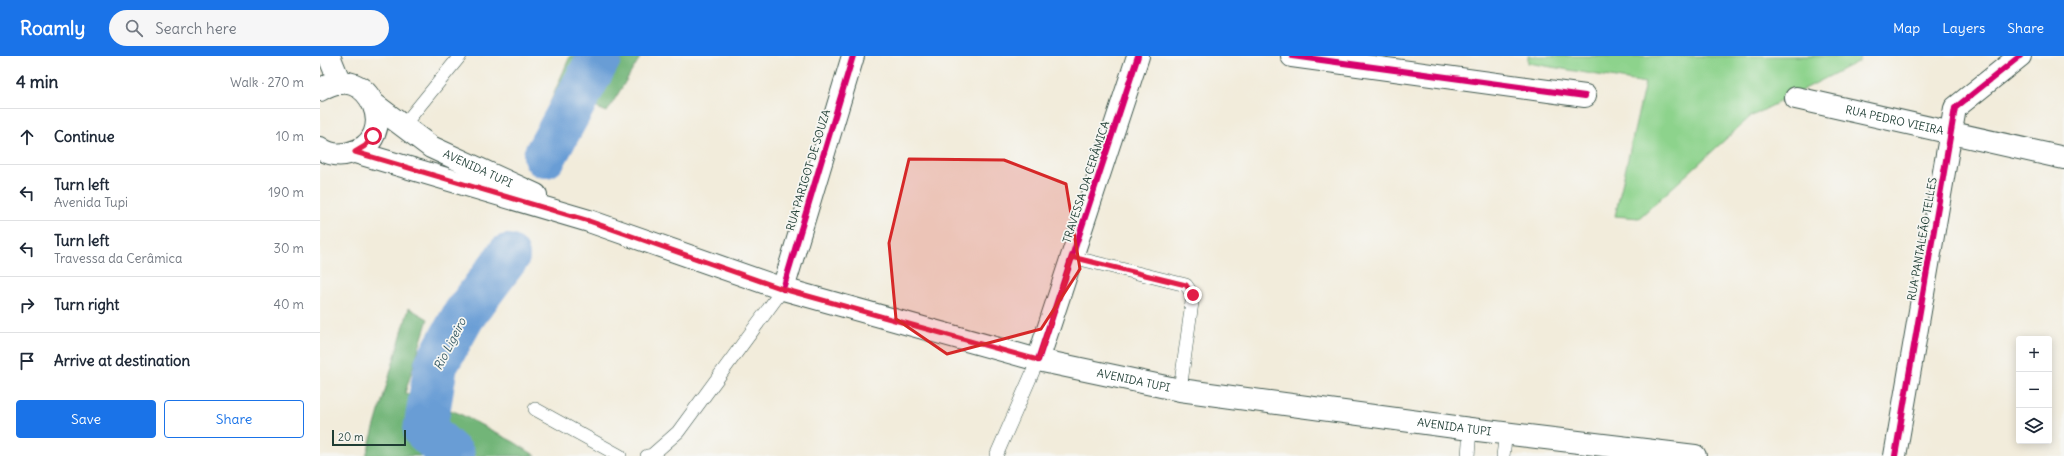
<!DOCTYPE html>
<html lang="en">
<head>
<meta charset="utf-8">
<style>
  body { margin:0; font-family:Delius,sans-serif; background:#f6f6f7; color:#1f2937 }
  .controls { position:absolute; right:12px; bottom:12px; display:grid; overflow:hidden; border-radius:4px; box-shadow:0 2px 10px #0003 }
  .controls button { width:36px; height:36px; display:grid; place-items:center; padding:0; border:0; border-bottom:1px solid #e0e1e3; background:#fff; color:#1f2937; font:20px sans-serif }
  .scale { position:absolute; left:12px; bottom:10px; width:74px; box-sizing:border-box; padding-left:4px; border:2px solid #1f3d34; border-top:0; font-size:11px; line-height:14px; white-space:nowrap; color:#1f3d34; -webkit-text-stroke:3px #f6f6f2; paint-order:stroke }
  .stop { position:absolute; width:12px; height:12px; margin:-9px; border:3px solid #e11d48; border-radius:50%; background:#fff }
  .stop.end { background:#e11d48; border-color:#fff; box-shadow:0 1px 4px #0008 }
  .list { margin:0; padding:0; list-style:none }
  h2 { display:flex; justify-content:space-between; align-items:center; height:52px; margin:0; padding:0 16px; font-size:17px }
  h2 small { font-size:13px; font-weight:400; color:#747a83 }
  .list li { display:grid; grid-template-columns:26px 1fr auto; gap:12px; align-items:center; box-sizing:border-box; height:56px; padding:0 16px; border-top:1px solid #e0e1e3 }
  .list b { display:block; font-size:15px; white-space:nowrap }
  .list p { margin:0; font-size:13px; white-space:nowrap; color:#747a83 }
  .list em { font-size:13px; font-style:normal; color:#747a83 }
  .actions { display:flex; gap:8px; padding:12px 16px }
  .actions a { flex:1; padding:9px 0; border:1px solid #1a73e8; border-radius:4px; text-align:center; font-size:14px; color:#1a73e8 }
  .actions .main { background:#1a73e8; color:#fff }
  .icon { flex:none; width:22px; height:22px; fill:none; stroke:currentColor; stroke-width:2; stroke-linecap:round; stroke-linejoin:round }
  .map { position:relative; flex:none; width:1744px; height:400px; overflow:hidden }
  header { display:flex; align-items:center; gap:24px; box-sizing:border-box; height:56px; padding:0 20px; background:#1a73e8; color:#fff }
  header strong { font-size:19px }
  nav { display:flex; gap:22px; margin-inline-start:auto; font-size:14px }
  .search { width:280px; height:36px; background:#f6f6f7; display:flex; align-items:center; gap:10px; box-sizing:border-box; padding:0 14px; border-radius:22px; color:#747a83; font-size:15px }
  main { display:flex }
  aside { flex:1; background:#fff }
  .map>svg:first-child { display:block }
  .green { fill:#8dd38c; stroke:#568860 }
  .forest { fill:#72b578; stroke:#487956 }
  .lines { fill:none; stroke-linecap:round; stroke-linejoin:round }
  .river { stroke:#699dd5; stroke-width:44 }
  .lane-casing { stroke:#3f574d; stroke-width:14 }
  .street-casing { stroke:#3f574d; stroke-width:24 }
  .primary-casing { stroke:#3f574d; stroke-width:24 }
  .lane { stroke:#fff; stroke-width:13 }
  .street { stroke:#fff; stroke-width:22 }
  .primary { stroke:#fff; stroke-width:22 }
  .cycleway-casing { stroke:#f6f6f2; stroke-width:8 }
  .cycleway { stroke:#d6006c; stroke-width:6 }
  .route { stroke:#e11d48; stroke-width:5 }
  .marked { fill:#d62828; fill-opacity:0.2; stroke:#d62828; stroke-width:3; stroke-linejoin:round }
  .labels { text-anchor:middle; stroke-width:3.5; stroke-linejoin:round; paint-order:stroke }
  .street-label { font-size:11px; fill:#1f3d34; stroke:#f6f6f2 }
  .water-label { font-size:12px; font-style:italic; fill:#355a64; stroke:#f6f6f2 }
</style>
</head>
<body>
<header>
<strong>Roamly</strong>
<div class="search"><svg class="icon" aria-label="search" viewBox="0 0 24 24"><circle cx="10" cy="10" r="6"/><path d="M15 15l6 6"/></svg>Search here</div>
<nav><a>Map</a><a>Layers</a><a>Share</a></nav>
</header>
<main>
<aside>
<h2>4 min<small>Walk · 270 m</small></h2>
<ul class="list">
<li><svg class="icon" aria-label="ahead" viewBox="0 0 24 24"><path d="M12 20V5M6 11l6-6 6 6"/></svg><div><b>Continue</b></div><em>10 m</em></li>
<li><svg class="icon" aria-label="left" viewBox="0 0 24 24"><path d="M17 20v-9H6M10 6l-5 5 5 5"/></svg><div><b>Turn left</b><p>Avenida Tupi</p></div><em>190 m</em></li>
<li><svg class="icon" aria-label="left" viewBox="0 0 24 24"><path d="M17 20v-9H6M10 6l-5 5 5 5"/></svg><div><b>Turn left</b><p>Travessa da Cerâmica</p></div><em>30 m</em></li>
<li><svg class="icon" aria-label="right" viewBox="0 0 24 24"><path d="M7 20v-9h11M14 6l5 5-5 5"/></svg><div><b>Turn right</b></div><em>40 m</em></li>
<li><svg class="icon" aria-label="arrive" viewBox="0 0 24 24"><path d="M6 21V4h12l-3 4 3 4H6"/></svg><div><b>Arrive at destination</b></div></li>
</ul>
<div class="actions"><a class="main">Save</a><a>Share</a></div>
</aside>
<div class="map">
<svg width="1744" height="400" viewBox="0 0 1744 400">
  <rect width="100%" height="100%" fill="#f6f6f2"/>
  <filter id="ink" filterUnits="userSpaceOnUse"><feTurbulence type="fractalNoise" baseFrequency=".025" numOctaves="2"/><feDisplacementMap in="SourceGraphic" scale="8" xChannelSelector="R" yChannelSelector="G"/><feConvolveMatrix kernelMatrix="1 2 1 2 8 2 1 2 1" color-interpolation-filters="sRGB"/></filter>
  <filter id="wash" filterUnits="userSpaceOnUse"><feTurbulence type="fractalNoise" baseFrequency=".012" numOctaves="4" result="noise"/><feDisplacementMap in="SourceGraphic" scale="16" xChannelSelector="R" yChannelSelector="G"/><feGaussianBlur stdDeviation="0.9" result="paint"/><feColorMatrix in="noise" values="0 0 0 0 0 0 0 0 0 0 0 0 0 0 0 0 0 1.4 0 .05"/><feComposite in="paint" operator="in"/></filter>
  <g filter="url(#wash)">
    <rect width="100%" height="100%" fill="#f2ecdb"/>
    <path class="green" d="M1208,0H1541L1539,5L1430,61L1319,162L1295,160L1325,27L1208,7Z"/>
    <g class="forest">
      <path d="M250,0H321L287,56L272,50L244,107L211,91Z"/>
      <path d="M89,252L108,263L85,337L138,357L194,386L216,400H46Z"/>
    </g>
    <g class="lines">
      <g class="river">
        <path d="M225,100L280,0"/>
        <path d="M133,400L105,374L116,309L144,259L188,200"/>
      </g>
    </g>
  </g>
  <g filter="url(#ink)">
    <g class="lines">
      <defs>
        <g id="lane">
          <path d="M83,70L140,0"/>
          <path d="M752,201L866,229L873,239L860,334"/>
          <path d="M215,353L300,400"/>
          <path d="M327,400L332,399L358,376L463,233"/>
          <path d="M676,400L718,304"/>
          <path d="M1148,400L1150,373"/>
          <path d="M1183,400L1186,376"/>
        </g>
        <g id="street">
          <path d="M9,0L20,27"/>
          <path d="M972,0L1265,40"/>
          <path id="s1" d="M1476,42L1744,102"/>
          <path d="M463,233L533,0"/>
          <path d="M718,304L818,0"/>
          <path d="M1575,400L1635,52L1700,0"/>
        </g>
        <g id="primary">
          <path d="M0,34C50,1 83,86 29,97C19,100 8,98 0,92"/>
          <path id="s2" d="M54,48L111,91L216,139"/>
          <path id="s3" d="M35,96L269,165L463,233L718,304L860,334L1150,373L1375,400"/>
        </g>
      </defs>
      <use href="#lane" class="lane-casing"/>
      <use href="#street" class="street-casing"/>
      <use href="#primary" class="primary-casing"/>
      <use href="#lane" class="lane"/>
      <use href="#street" class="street"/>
      <use href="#primary" class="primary"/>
      <defs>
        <g id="cycleway">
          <path d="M972,0L1265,40"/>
          <path d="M463,233L533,0"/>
          <path d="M718,304L818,0"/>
          <path d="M1575,400L1635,52L1700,0"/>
        </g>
      </defs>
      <use href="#cycleway" class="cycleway-casing"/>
      <use href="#cycleway" class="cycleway"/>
    </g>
  </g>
  <g class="lines" filter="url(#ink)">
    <path class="route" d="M53,80L45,90L35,96L269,165L463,233L718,304L752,201L866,229L873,239"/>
  </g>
  <path class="marked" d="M589,103L684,104L746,128L760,213L721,273L627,298L576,263L569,187Z"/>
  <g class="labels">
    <g class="street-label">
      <text dy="4" stroke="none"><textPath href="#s1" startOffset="101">RUA PEDRO VIEIRA</textPath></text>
      <text dy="4" stroke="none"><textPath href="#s2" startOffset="123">AVENIDA TUPI</textPath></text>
      <text transform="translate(488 114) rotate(-73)" y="4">RUA PARIGOT DE SOUZA</text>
      <text transform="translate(766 126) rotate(-72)" y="4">TRAVESSA DA CERÂMICA</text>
      <text transform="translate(1602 183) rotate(-80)" y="4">RUA PANTALEÃO TELLES</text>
      <text dy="4" stroke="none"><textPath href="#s3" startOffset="812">AVENIDA TUPI</textPath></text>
      <text dy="4" stroke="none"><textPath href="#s3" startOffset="1136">AVENIDA TUPI</textPath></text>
    </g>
    <g class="water-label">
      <text transform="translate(130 288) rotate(-63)" y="4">Rio Ligeiro</text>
    </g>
  </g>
</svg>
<div class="controls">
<button>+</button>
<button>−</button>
<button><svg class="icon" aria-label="layers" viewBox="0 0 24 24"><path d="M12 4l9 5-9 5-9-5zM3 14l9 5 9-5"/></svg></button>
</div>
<div class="scale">20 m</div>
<div class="stop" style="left:53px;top:80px"></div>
<div class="stop end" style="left:873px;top:239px"></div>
</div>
</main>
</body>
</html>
